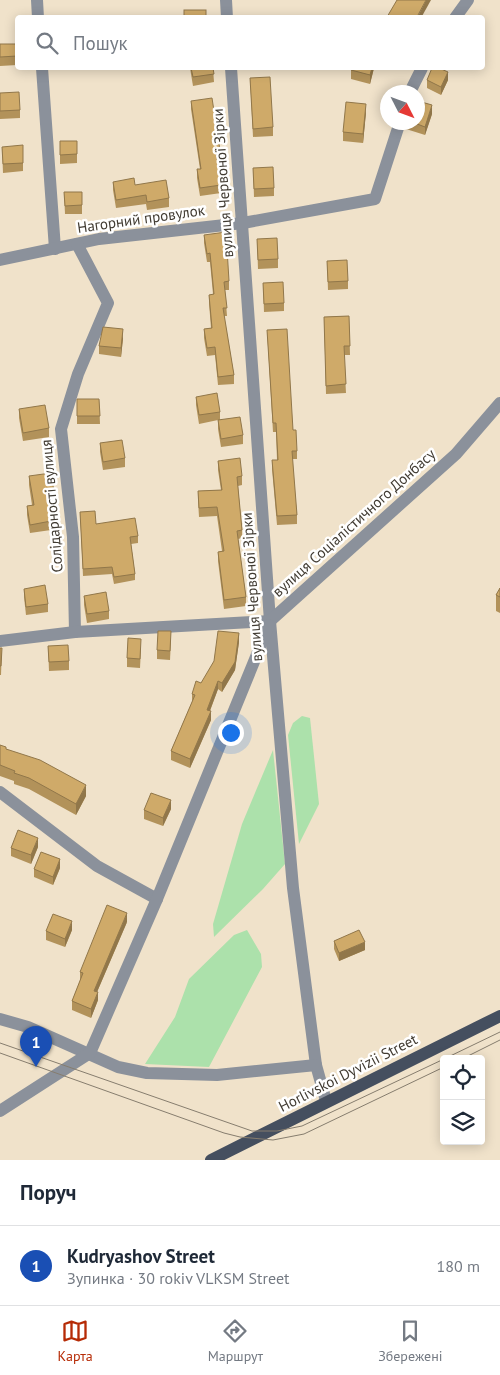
<!DOCTYPE html>
<html lang="uk">
<head>
<meta charset="utf-8">
<style>
  body { margin:0; font-family:"PT Sans",sans-serif; background:#f2f2f3; color:#1f2937 }
  .controls { position:absolute; right:15px; bottom:15px; display:grid; overflow:hidden; border-radius:5px; box-shadow:0 2px 12px #0003 }
  .controls button { width:45px; height:45px; display:grid; place-items:center; padding:0; border:0; border-bottom:1px solid #e0e1e3; background:#fff; color:#1f2937; font:25px sans-serif }
  .compass { position:absolute; left:380px; top:85px; width:45px; height:45px; border-radius:50%; background:#fff; box-shadow:0 2px 12px #0003; rotate:132deg }
  .you { position:absolute; left:230px; top:732px; width:18px; height:18px; margin:-12px; border:4px solid #fff; border-radius:50%; background:#1a73e8; box-shadow:0 0 0 8px #1a73e833 }
  .badge { display:grid; place-items:center; width:32px; height:32px; border-radius:50%; background:#b62b06; color:#fff; font-size:16px; font-weight:700 }
  .pin { position:absolute; translate:-50% -41px; filter:drop-shadow(0 1px 2px #0008) }
  .pin::after { content:''; position:absolute; top:26px; width:18px; height:15px; background:inherit; clip-path:polygon(0 0,100% 0,50% 100%) }
  .list { margin:0; padding:0; list-style:none }
  h2 { display:flex; justify-content:space-between; align-items:center; height:65px; margin:0; padding:0 20px; font-size:21px }
  h2 small { font-size:16px; font-weight:400; color:#747a83 }
  .list li { display:grid; grid-template-columns:32px 1fr auto; gap:15px; align-items:center; box-sizing:border-box; height:80px; padding:0 20px; border-top:1px solid #e0e1e3 }
  .list b { display:block; font-size:19px; white-space:nowrap }
  .list p { margin:0; font-size:16px; white-space:nowrap; color:#747a83 }
  .list em { font-size:16px; font-style:normal; color:#747a83 }
  .icon { flex:none; width:28px; height:28px; fill:none; stroke:currentColor; stroke-width:2; stroke-linecap:round; stroke-linejoin:round }
  .map { position:relative; flex:none; width:500px; height:1160px; overflow:hidden }
  .search { position:absolute; background:#fff; box-shadow:0 2px 12px #0003; left:15px; right:15px; top:15px; height:55px; display:flex; align-items:center; gap:12px; box-sizing:border-box; padding:0 18px; border-radius:5px; color:#747a83; font-size:19px }
  .sheet { height:145px; background:#fff }
  nav { display:flex; justify-content:space-around; align-items:center; box-sizing:border-box; height:70px; border-top:1px solid #e0e1e3; background:#fff; font-size:14px; color:#747a83 }
  nav a { display:grid; justify-items:center; gap:2px }
  nav .on { color:#b62b06 }
  .map>svg:first-child { display:block }
  .green { fill:#ace1ab }
  .lines { fill:none; stroke-linecap:round; stroke-linejoin:round }
  .minor { stroke:#8b919b; stroke-width:12 }
  .major { stroke:#454f5f; stroke-width:12 }
  .tram { stroke:#867d6e; stroke-width:1 }
  .wall { fill:#b2925a }
  .shaded-wall { fill:#91774a }
  .building { fill:#cfaa69; stroke:#91774a }
  .labels { text-anchor:middle; stroke-width:5; stroke-linejoin:round; paint-order:stroke }
  .street-label { font-size:15px; fill:#413b32; stroke:#fff }
</style>
</head>
<body>
<div class="map">
<svg width="500" height="1160" viewBox="0 0 500 1160">
  <rect width="100%" height="100%" fill="#f0e2ca"/>
  <g class="green">
    <path d="M302,716L310,718L319,804L299,844L288,735L293,723Z"/>
    <path d="M273,750L285,864L263,889L214,937L213,924L242,824Z"/>
    <path d="M247,930L261,954L262,967L209,1067L145,1064L175,1017L189,979L234,935Z"/>
  </g>
  <g class="lines">
    <g class="minor">
      <path d="M37,0L38,18"/>
      <path d="M226,0L227,18"/>
      <path d="M455,18L468,0"/>
      <path d="M42,68L55,249"/>
      <path d="M231,68L270,621L293,888L316,1065L326,1101"/>
      <path d="M410,92L422,68"/>
      <path d="M0,260L99,239L243,223L375,199L400,122"/>
      <path d="M75,632L73,537L61,429L78,374L108,303L77,244"/>
      <path d="M0,641L75,632L270,621L456,454L500,403"/>
      <path d="M0,792L97,866L157,899"/>
      <path d="M0,1019L28,1027L118,1067L147,1073L217,1075L316,1065"/>
      <path d="M0,1111L90,1053L157,899L269,625"/>
    </g>
    <path class="major" d="M211,1160L500,1016"/>
    <g class="tram">
      <path d="M0,1043L252,1131H277L302,1126L444,1059"/>
      <path d="M0,1053L224,1133L240,1137L273,1140L304,1134L444,1067"/>
      <path d="M444,1059L500,1032"/>
      <path d="M462,1059L500,1040"/>
    </g>
  </g>
  <g class="wall">
    <path d="M0,44H17V65L0,66Z"/>
    <path d="M190,68H213L214,82L193,86Z"/>
    <path d="M374,68L370,84L351,79V70Z"/>
    <path d="M250,78L273,127V136L253,137Z"/>
    <path d="M427,80H448L441,95L427,88Z"/>
    <path d="M0,93L20,110V118L0,119Z"/>
    <path d="M191,101L220,150V158L217,159L221,185V193L200,196L197,178V169H200L191,109Z"/>
    <path d="M366,112L363,143L343,141V132Z"/>
    <path d="M432,114L425,135L406,129V122H418Z"/>
    <path d="M60,141H77V163L60,164Z"/>
    <path d="M2,147L23,163V171L3,173Z"/>
    <path d="M253,168L274,188V196L254,197Z"/>
    <path d="M113,182L135,185L169,198V207L147,210L146,204L116,208L113,190Z"/>
    <path d="M64,192L82,205V214H65Z"/>
    <path d="M204,235L229,281V290H225L227,316H224L234,375V384L218,385L215,355L207,356L204,338V329L211,328L209,303V295L213,294L210,262H207L204,243Z"/>
    <path d="M257,239L278,259V268L258,269Z"/>
    <path d="M327,261L348,281V289L328,290Z"/>
    <path d="M263,283L284,303V311L264,312Z"/>
    <path d="M349,316L350,355H344L346,393L326,394L324,317Z"/>
    <path d="M267,330L293,430L297,451V459H292L297,515V524L277,525L272,469V460H277L276,432H273Z"/>
    <path d="M123,338L121,357L99,354V346Z"/>
    <path d="M196,397L220,412V420L243,435V444L221,447L218,429V420L199,424L196,405Z"/>
    <path d="M77,399H99L100,424H77Z"/>
    <path d="M19,409L49,428V437L23,441L19,418Z"/>
    <path d="M100,443L125,458V467L103,470L100,452Z"/>
    <path d="M218,461L242,476V485L238,486L242,530V538L238,539L246,597V606L224,609L218,561V552L222,551L217,516L199,517L198,500V491L221,490L218,470Z"/>
    <path d="M29,476L54,492V500L48,501L51,521V530L30,533L27,515V506L32,505L29,485Z"/>
    <path d="M80,512L96,524L138,536V543L131,544L135,574V580L114,584L112,574L83,576Z"/>
    <path d="M500,588V613L496,611V595Z"/>
    <path d="M24,589L48,604V612L26,615L24,597Z"/>
    <path d="M84,596L109,611V619L87,623L84,605Z"/>
    <path d="M171,640L170,660L157,659V650Z"/>
    <path d="M239,642L235,670L222,692L218,689L210,711L211,720L190,768L171,760V751L192,702V694L201,683Z"/>
    <path d="M48,646L69,661V670L49,671Z"/>
    <path d="M0,648H2L1,675H0Z"/>
    <path d="M141,648L140,668L127,667V658Z"/>
    <path d="M0,745L6,749L86,796L76,815L29,789L14,784V781L0,776Z"/>
    <path d="M171,809L163,826L144,819V810Z"/>
    <path d="M38,847L31,864L11,856V848Z"/>
    <path d="M60,868L53,885L34,877V869Z"/>
    <path d="M127,922L97,992L98,1000L91,1018L72,1010V1001L80,981V972Z"/>
    <path d="M72,930L65,947L46,940V931Z"/>
    <path d="M334,941L365,950L339,961L334,949Z"/>
  </g>
  <g class="shaded-wall">
    <path d="M426,0H431L421,18H417Z"/>
    <path d="M372,68H374L370,84V75Z"/>
    <path d="M448,72V80L441,95V87Z"/>
    <path d="M366,104V112L363,143V134Z"/>
    <path d="M432,105V114L425,135V127Z"/>
    <path d="M123,329V338L121,357V348Z"/>
    <path d="M239,633V642L235,670L222,692V683Z"/>
    <path d="M218,681V689L207,718V710Z"/>
    <path d="M211,711V720L190,768V759Z"/>
    <path d="M86,785V796L76,815V804Z"/>
    <path d="M171,800V809L163,826V818Z"/>
    <path d="M38,838V847L31,864V855Z"/>
    <path d="M60,859V868L53,885V877Z"/>
    <path d="M127,913V922L94,999V991Z"/>
    <path d="M72,921V930L65,947V939Z"/>
    <path d="M365,942V950L339,961V953Z"/>
    <path d="M98,992V1000L91,1018V1009Z"/>
  </g>
  <g class="building">
    <path d="M397,0H426L417,17L419,18H389L387,17Z"/>
    <rect x="184" y="10" width="22" height="8"/>
    <path d="M0,44H17V56L0,57Z"/>
    <path d="M191,68H213L214,74L193,77Z"/>
    <path d="M352,68H372L370,75L351,70Z"/>
    <path d="M432,68H439L448,72L441,87L427,80Z"/>
    <path d="M270,77L273,127L253,129L250,78Z"/>
    <path d="M19,92L20,110L0,111V93Z"/>
    <path d="M212,98L220,150H216L221,185L200,188L197,169H201L191,101Z"/>
    <path d="M418,101L432,105L425,127L412,122H418Z"/>
    <path d="M346,102L366,104L363,134L343,132Z"/>
    <path d="M60,141H77V154L60,155Z"/>
    <path d="M23,145V163L3,164L2,147Z"/>
    <path d="M273,167L274,188L254,189L253,168Z"/>
    <path d="M134,178L135,185L166,180L169,198L147,202L146,195L116,200L113,182Z"/>
    <path d="M64,192H82V205L65,206Z"/>
    <path d="M226,232L229,281L224,282L227,308H223L234,375L218,377L215,347L207,348L204,329L212,328L209,295L214,294L210,253L207,254L204,235Z"/>
    <path d="M277,238L278,259L258,260L257,239Z"/>
    <path d="M347,260L348,281L328,282L327,261Z"/>
    <path d="M283,282L284,303L264,304L263,283Z"/>
    <path d="M349,316L350,346H344L346,384L326,386L324,317Z"/>
    <path d="M103,327L123,329L121,348L99,346Z"/>
    <path d="M287,329L293,430H296L297,451H292L297,515L277,516L272,460H278L276,423H273L267,330Z"/>
    <path d="M217,393L220,412L199,415L196,397Z"/>
    <path d="M77,399H99L100,416H77Z"/>
    <path d="M45,405L49,428L23,433L19,409Z"/>
    <path d="M240,417L243,435L221,439L218,420Z"/>
    <path d="M122,440L125,458L103,462L100,443Z"/>
    <path d="M240,458L242,476L237,477L242,530L237,531L246,597L224,600L218,552L224,551L217,507L199,508L198,491L222,490L218,461Z"/>
    <path d="M51,473L54,492L47,493L51,521L30,525L27,506L34,505L29,476Z"/>
    <path d="M95,511L96,524L135,518L138,536L130,537L135,574L114,577L112,567L83,569L80,512Z"/>
    <path d="M45,585L48,604L26,607L24,589Z"/>
    <path d="M500,588V597L496,595Z"/>
    <path d="M106,592L109,611L87,614L84,596Z"/>
    <path d="M158,631H171L170,651L157,650Z"/>
    <path d="M218,631L239,633L235,662L222,683L218,681L207,710L211,711L190,759L171,751L195,695L192,694L196,681L201,683L214,661Z"/>
    <path d="M128,638L141,639L140,659L127,658Z"/>
    <path d="M68,645L69,661L49,662L48,646Z"/>
    <path d="M0,648H2L1,666H0Z"/>
    <path d="M0,745L6,747V749L40,760L86,785L76,804L29,778L14,773L15,771L0,765Z"/>
    <path d="M151,793L171,800L163,818L144,810Z"/>
    <path d="M18,830L38,838L31,855L11,848Z"/>
    <path d="M41,852L60,859L53,877L34,869Z"/>
    <path d="M107,905L127,913L94,991L98,992L91,1009L72,1001L83,973L80,972Z"/>
    <path d="M53,914L72,921L65,939L46,931Z"/>
    <path d="M359,930L365,942L339,953L334,941Z"/>
  </g>
  <g class="labels">
    <g class="street-label">
      <text transform="translate(223 183) rotate(-94)" y="5">вулиця Червоної Зірки</text>
      <text transform="translate(141 219) rotate(-8)" y="5">Нагорний провулок</text>
      <text transform="translate(52 506) rotate(-95)" y="5">Солідарності вулиця</text>
      <text transform="translate(354 523) rotate(-42)" y="5">вулиця Соціалістичного Донбасу</text>
      <text transform="translate(252 587) rotate(-94)" y="5">вулиця Червоної Зірки</text>
      <text transform="translate(348 1073) rotate(-27)" y="5">Horlivskoi Dyvizii Street</text>
    </g>
  </g>
</svg>
<div class="controls">
<button><svg class="icon" aria-label="locate" viewBox="0 0 24 24"><circle cx="12" cy="12" r="6"/><path d="M12 2v4M12 18v4M2 12h4M18 12h4"/></svg></button>
<button><svg class="icon" aria-label="layers" viewBox="0 0 24 24"><path d="M12 4l9 5-9 5-9-5zM3 14l9 5 9-5"/></svg></button>
</div>
<svg class="compass" viewBox="-18 -18 36 36"><path d="M0-13l5 13h-10z" fill="#e53935"/><path d="M0 13l5-13h-10z" fill="#747a83"/></svg>
<div class="you"></div>
<div class="pin badge" style="left:36px;top:1067px;background:#1a4fb4">1</div>
<div class="search"><svg class="icon" aria-label="search" viewBox="0 0 24 24"><circle cx="10" cy="10" r="6"/><path d="M15 15l6 6"/></svg>Пошук</div>
</div>
<section class="sheet">
<h2>Поруч<small></small></h2>
<ul class="list">
<li><span class="badge" style="background:#1a4fb4">1</span><div><b>Kudryashov Street</b><p>Зупинка · 30 rokiv VLKSM Street</p></div><em>180 m</em></li>
</ul>
</section>
<nav>
<a class="on"><svg class="icon" aria-label="map" viewBox="0 0 24 24"><path d="M3 6l6-2 6 2 6-2v14l-6 2-6-2-6 2zM9 4v14M15 6v14"/></svg>Карта</a>
<a><svg class="icon" aria-label="directions" viewBox="0 0 24 24"><path d="M12 3l9 9-9 9-9-9zM9 14v-3h6M13 9l2 2-2 2"/></svg>Маршрут</a>
<a><svg class="icon" aria-label="saved" viewBox="0 0 24 24"><path d="M7 4h10v16l-5-4-5 4z"/></svg>Збережені</a>
</nav>
</body>
</html>
